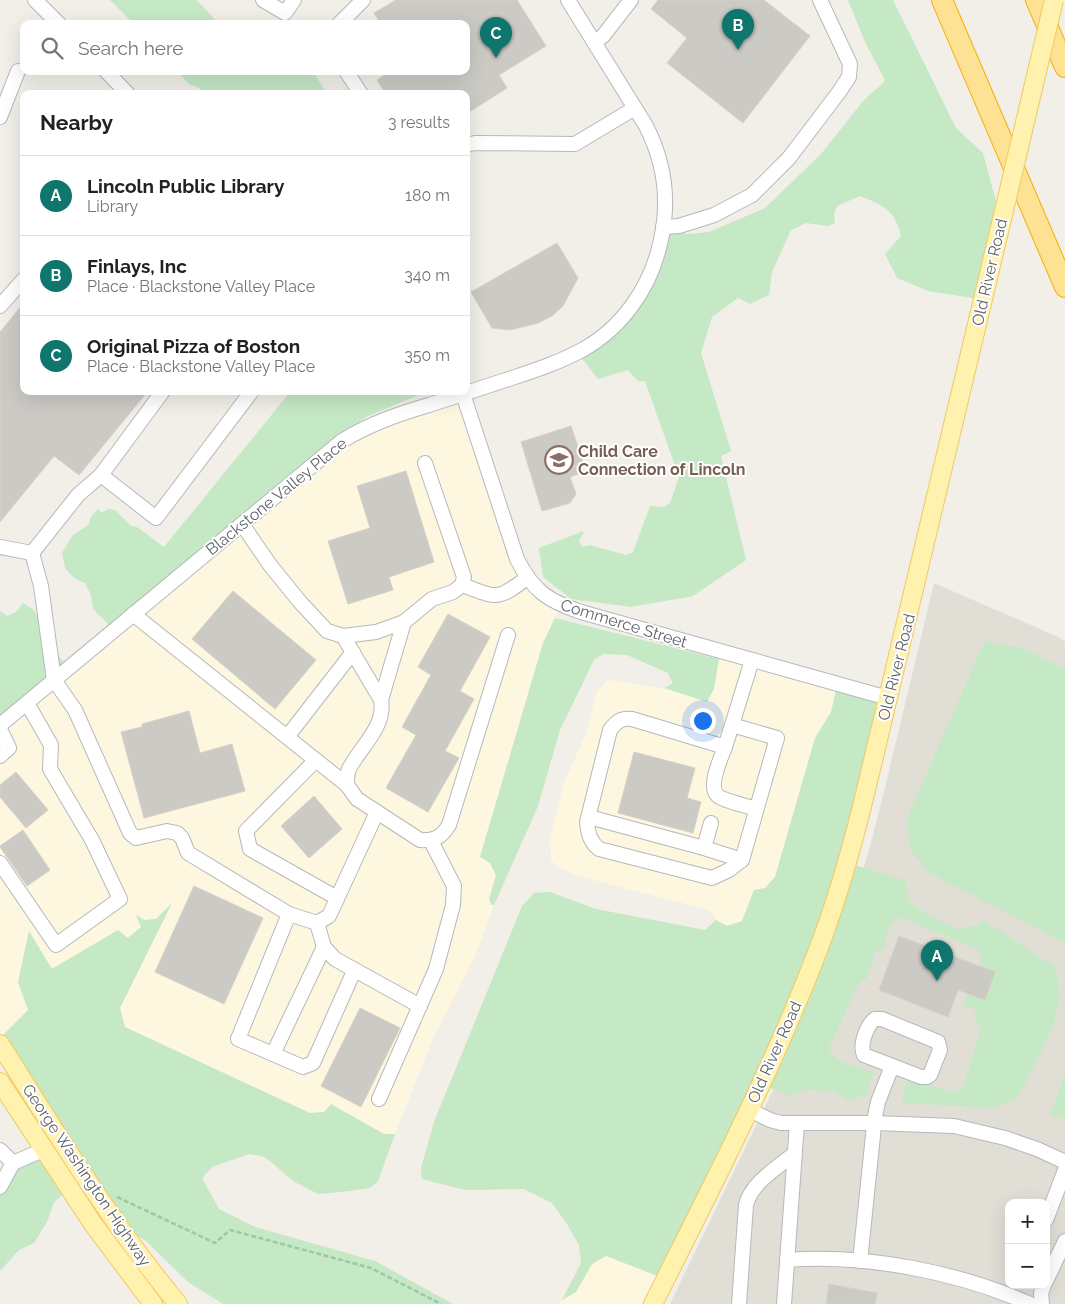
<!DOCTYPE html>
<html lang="en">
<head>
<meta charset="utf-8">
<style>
  body { margin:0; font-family:Raleway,sans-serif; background:#f6f6f6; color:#202124 }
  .controls { position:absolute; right:15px; bottom:15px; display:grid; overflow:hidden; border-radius:10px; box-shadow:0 5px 20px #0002 }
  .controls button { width:45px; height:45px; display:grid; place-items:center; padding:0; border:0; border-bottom:1px solid #e0e0e0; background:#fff; color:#202124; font:25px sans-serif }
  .you { position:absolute; left:702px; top:720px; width:18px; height:18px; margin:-12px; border:4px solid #fff; border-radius:50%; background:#1a73e8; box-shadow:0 0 0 8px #1a73e833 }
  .badge { display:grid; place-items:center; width:32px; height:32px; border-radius:50%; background:#0f766e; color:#fff; font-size:16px; font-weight:700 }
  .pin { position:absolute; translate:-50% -41px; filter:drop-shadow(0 1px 2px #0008) }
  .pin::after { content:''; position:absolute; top:26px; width:18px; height:15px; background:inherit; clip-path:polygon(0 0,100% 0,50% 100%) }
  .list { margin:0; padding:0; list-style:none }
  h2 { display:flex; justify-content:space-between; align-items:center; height:65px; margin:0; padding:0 20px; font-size:21px }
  h2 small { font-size:16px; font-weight:400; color:#757577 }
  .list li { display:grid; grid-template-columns:32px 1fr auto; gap:15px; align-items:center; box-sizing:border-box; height:80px; padding:0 20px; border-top:1px solid #e0e0e0 }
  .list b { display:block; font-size:19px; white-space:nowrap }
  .list p { margin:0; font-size:16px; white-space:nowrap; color:#757577 }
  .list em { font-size:16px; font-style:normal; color:#757577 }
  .icon { flex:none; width:28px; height:28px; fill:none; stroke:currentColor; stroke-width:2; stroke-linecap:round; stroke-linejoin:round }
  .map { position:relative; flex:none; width:1065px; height:1304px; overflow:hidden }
  .search { position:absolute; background:#fff; box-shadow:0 5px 20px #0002; left:20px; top:20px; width:450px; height:55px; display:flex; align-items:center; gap:12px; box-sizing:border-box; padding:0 18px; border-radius:10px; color:#757577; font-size:19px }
  .panel { position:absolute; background:#fff; box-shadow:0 5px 20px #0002; left:20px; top:90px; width:450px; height:305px; border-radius:10px }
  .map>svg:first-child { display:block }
  .commercial { fill:#fef7e0 }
  .education { fill:#e1ded6; fill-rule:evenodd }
  .green { fill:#c5e8c5 }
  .building { fill:#cccac5; stroke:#d6d1c6 }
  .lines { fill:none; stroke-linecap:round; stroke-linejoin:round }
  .minor-casing { stroke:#b5b8bc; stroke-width:16 }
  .major-casing { stroke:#f2c960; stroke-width:20 }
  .highway-casing { stroke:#f9ab00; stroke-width:22 }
  .path { stroke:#9cc7a9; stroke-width:2.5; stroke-dasharray:5 2.5; stroke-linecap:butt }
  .minor { stroke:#fff; stroke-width:14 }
  .major { stroke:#fff2af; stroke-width:18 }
  .highway { stroke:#fde293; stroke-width:20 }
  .major-bridge-casing { stroke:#f2c960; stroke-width:20; stroke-linecap:butt }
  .major-bridge { stroke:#fff2af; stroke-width:18 }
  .labels { text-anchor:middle; stroke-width:4; stroke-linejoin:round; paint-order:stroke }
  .street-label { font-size:16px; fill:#5f6368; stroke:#fff }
  .education-label { font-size:16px; font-weight:bold; fill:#785e54; stroke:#fff; text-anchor:start }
</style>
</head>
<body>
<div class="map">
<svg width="1065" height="1304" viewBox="0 0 1065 1304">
  <rect width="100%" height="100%" fill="#f1efe8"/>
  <g class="commercial">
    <path d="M460,395L522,579L560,605L543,643L480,856L490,863L496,875L489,899L491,905H494L476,954L431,1043L395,1134H384L331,1105L324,1112L310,1113L125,1027L120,1008L171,905L156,919L144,920L137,916L141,927L127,938L118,930L51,969L29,931L18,981L28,1010L0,1038V721L360,430Z"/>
    <path d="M720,654L837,686L831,712L815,738L775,877L765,888L754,890L742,921L727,926L716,920L712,912L702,908L578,876L557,866L551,860L550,838L565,780L586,734L597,691L608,680L667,689L717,671Z"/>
    <path d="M606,1256L663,1278L651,1304H559L562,1300L576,1292L592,1264Z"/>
  </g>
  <path class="education" d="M934,583L1056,636L1065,641V1304H670L801,1032L848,916L868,854L883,796ZM1009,1203H1046V1285H1009Z"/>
  <g class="green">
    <path d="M110,0H197L219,24H134Z"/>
    <path d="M848,0H893L956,128L983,153L998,209L979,299L928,291L897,278L885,254L901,236C895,210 883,205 860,196L837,206L834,214L835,223L828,226L806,223L791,230L772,272L769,295L750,304L738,298L712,317L701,353L731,451L721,456L746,560L693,596L631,607L571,599L543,577L539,548L584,531L579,541L582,547L590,545L626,555L633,552L650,506L664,507L670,503L679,477L645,381H638L628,370L598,379L577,352L622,314L644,277L658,231L690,234L709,232L765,208L821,154L864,100L883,83L885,80L865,42Z"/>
    <path d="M177,71H313L327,94H205L199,88L189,84Z"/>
    <path d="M291,391H428L366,417L112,628L93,609L91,595L85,583L74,578L65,568L62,553L73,535L88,525L92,515L98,509L102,513L108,509L115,510L131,526L137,527L164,547Z"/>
    <path d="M23,603L34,610L42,624L46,644L67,665L0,721V611L7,616L16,612Z"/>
    <path d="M555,618L719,659L714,689L707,702L667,689L665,688L673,683L668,673L627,655L603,654L594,660L560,730L538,806L494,905H492L489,899L496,875L490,863L480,857L543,643Z"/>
    <path d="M985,641L1022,648L1065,669V943L928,872L910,849L907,818Z"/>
    <path d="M837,686L884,696L844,862L905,880L909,900L920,910L955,929L977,925L983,920L1056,967C1057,978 1061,991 1059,1002C1055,1029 1032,1070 1019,1095L1014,1100L994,1108L903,1103L902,1096L908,1079L955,1092L962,1088L965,1082L981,1027L975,1018L976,1011L972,1008H963L982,958L978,949L902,918L895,919L888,928L883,949L875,952L867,978L859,983L829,1048C834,1064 860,1067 874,1072L866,1095L848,1100L832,1091L805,1090L789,1096L759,1083L663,1278L606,1256L592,1264L576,1292L562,1300L581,1263L579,1245L567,1224L552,1203L524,1189L465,1190L422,1179L421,1168L434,1122L522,906L534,893L550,892L596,909L705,930L716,920L727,926L742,921L754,890L765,888L775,877L815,738L831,712Z"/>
    <path d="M172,903L120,1008L125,1027L310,1113L324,1112L331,1104L384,1134H395L378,1181L370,1188L350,1191L318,1194L293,1181L270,1161L262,1156L249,1154L212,1167L202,1178L219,1209L255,1227L375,1261L453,1304H223L188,1282L145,1240L115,1226L0,1038L28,1010L18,982L29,931L52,969L118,930L128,938L141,927L136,915L144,920L156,919Z"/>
    <path d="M1065,1075V1120L1050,1114Z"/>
    <path d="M37,1147L68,1190L54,1202L47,1222L34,1243L19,1250L0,1271V1187Z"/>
  </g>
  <g class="building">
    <path d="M396,0H517L546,46L499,75L507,88L466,114V94H386L377,80L391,71H466V24H381L374,13Z"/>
    <path d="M658,0H764L810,36L743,123L667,63L687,38L651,9Z"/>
    <path d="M557,243L578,278L563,306L552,316L538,323L510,330L492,328L471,292Z"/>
    <path d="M24,303V391H148L79,475L54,456L0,522V332Z"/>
    <path d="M571,426L584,465L581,473L570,477L576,494L570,503L542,511L521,442Z"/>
    <path d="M406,471L434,562L389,577L393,590L348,604L328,541L370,528L357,486Z"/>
    <path d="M233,591L316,660L275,709L192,639Z"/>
    <path d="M448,614L490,637L460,691L474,699L445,751L459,758L428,812L386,788L416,735L402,727L431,675L418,667Z"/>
    <path d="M189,711L200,753L232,744L245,791L144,818L121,732L142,727V724Z"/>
    <path d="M634,752L695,768L687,798L701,802L693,833L618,813Z"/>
    <path d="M16,772L48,810L26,828L0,797V785Z"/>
    <path d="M314,796L342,829L309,858L281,826Z"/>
    <path d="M23,830L50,870L27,886L0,847V846Z"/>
    <path d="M194,886L263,918L224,1004L155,972Z"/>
    <path d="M899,936L995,972L985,1000L958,990L948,1017L879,990Z"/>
    <path d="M360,1008L400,1028L361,1107L321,1086Z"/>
    <path d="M829,1284L877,1293L875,1304H826Z"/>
  </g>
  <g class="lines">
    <defs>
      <g id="minor">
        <path d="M35,0L59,24"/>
        <path d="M263,0L285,13L294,0"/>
        <path d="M339,24L363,0"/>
        <path d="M594,42L603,36L631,0"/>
        <path d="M106,71L128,94"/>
        <path d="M346,71L361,94"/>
        <path d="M0,117L18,71"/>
        <path d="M466,145L475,143L575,144L635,108"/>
        <path d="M663,227L679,226L714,215L752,195L789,158L839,92L849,77L850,64L820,0"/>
        <path d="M0,306L24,279"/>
        <path d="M463,394L517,559C533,591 548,601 581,612L888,698"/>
        <path d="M101,475L156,518L252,391"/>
        <path d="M242,524L270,565L300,602L327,631L343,636L376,632L404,622L432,599L453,592L462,585L464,577L425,463"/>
        <path d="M0,547L32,553"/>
        <path d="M32,553L41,586L54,680L75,710L130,833L136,838L167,831L177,833L182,838L188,853L289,914L317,923L329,916L377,812"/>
        <path d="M32,553L78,495L101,475L163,391"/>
        <path d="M462,585C498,598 496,601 527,578"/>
        <path d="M133,614L347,785"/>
        <path d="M343,636L381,700C386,727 360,747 349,769C347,774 347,780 347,785L357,799L420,840C434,841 442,837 449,825L508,635"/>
        <path d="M381,700L404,622"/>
        <path d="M0,725L342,441C369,424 398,414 429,405C457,396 484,387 512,378C536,370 560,362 582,350C622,328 650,288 660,244C670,203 665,163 646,126L568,0"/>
        <path d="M732,725L725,747L632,719C621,718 617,721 610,730L587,822C588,833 590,842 599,849L712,878L729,870L742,860L777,738L732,725L752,660"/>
        <path d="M0,729L9,748L0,756"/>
        <path d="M287,737L353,652"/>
        <path d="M725,747C721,758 707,787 718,796C724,801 748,806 756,809"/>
        <path d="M316,760L246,831L250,849L337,898"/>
        <path d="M589,817L704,848"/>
        <path d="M711,823L704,848L742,860"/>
        <path d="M0,863L56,945L120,899L92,840L50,769L51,745L27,703"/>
        <path d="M289,914L238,1039L303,1067L313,1063L354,971"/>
        <path d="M317,923L324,947L335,959L420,1006"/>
        <path d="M875,1019H882L938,1042L940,1050L930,1075L927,1077H921L864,1055C859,1045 867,1025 875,1019Z"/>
        <path d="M273,1054L324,947"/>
        <path d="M379,1099L436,969L453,905L454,886L431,841"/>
        <path d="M748,1109L770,1120L781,1123H874L954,1126L1005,1138L1037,1149L1065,1162"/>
        <path d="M0,1150L13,1163"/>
        <path d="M13,1163L43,1150"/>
        <path d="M0,1187L13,1163"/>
        <path d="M1046,1220L1065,1170"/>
        <path d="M787,1260C865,1254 959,1272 1030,1304"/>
        <path d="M860,1261L875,1116L878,1102L892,1066"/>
        <path d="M1046,1281L1065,1241"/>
        <path d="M739,1304L746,1205C751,1183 777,1168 794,1154"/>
        <path d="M784,1304L797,1123"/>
        <path d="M1042,1304L1041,1293L1044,1285"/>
      </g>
      <g id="major">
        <path d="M0,1044C56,1133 111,1223 178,1304"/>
        <path d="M0,1082L93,1224L153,1304"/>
        <path d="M653,1304C711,1188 772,1071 818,950C838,898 853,844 866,790L998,236"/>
      </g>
      <g id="highway">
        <path d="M942,0L1065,287"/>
        <path d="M1036,0L1065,67"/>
      </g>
    </defs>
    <use href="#minor" class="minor-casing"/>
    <use href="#major" class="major-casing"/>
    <use href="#highway" class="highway-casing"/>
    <path class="path" d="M117,1197L215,1243L230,1230L371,1268L441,1304"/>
    <use href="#minor" class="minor"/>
    <use href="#major" class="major"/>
    <use href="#highway" class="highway"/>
    <defs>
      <path id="major-bridge" d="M998,236L1054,0"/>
    </defs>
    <use href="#major-bridge" class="major-bridge-casing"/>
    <use href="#major-bridge" class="major-bridge"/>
  </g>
  <defs>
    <symbol id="school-ring" viewBox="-11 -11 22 22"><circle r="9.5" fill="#fff" stroke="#8d6e63" stroke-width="1.5"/><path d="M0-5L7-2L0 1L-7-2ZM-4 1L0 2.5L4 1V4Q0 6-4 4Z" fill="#8d6e63"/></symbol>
  </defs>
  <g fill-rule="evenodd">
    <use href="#school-ring" x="543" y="444" width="32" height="32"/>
  </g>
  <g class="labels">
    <g class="street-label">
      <text transform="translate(989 272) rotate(-77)" y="6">Old River Road</text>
      <text transform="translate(276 496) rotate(-39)" y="6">Blackstone Valley Place</text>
      <text transform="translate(624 623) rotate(17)" y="6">Commerce Street</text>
      <text transform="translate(896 667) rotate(-76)" y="6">Old River Road</text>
      <text transform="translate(774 1052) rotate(-66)" y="6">Old River Road</text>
      <text transform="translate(87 1175) rotate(56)" y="6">George Washington Highway</text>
    </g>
    <g class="education-label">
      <text x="578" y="457">Child Care<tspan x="578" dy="18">Connection of Lincoln</tspan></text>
    </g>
  </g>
</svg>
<div class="controls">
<button>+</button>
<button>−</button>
</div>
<div class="you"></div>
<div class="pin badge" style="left:937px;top:981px">A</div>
<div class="pin badge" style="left:738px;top:50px">B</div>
<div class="pin badge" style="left:496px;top:58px">C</div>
<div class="search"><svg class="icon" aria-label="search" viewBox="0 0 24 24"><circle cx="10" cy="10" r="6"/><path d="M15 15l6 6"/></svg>Search here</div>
<section class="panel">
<h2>Nearby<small>3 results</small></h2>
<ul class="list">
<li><span class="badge">A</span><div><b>Lincoln Public Library</b><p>Library</p></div><em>180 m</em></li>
<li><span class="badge">B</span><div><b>Finlays, Inc</b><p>Place · Blackstone Valley Place</p></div><em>340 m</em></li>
<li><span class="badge">C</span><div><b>Original Pizza of Boston</b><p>Place · Blackstone Valley Place</p></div><em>350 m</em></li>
</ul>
</section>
</div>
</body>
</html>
